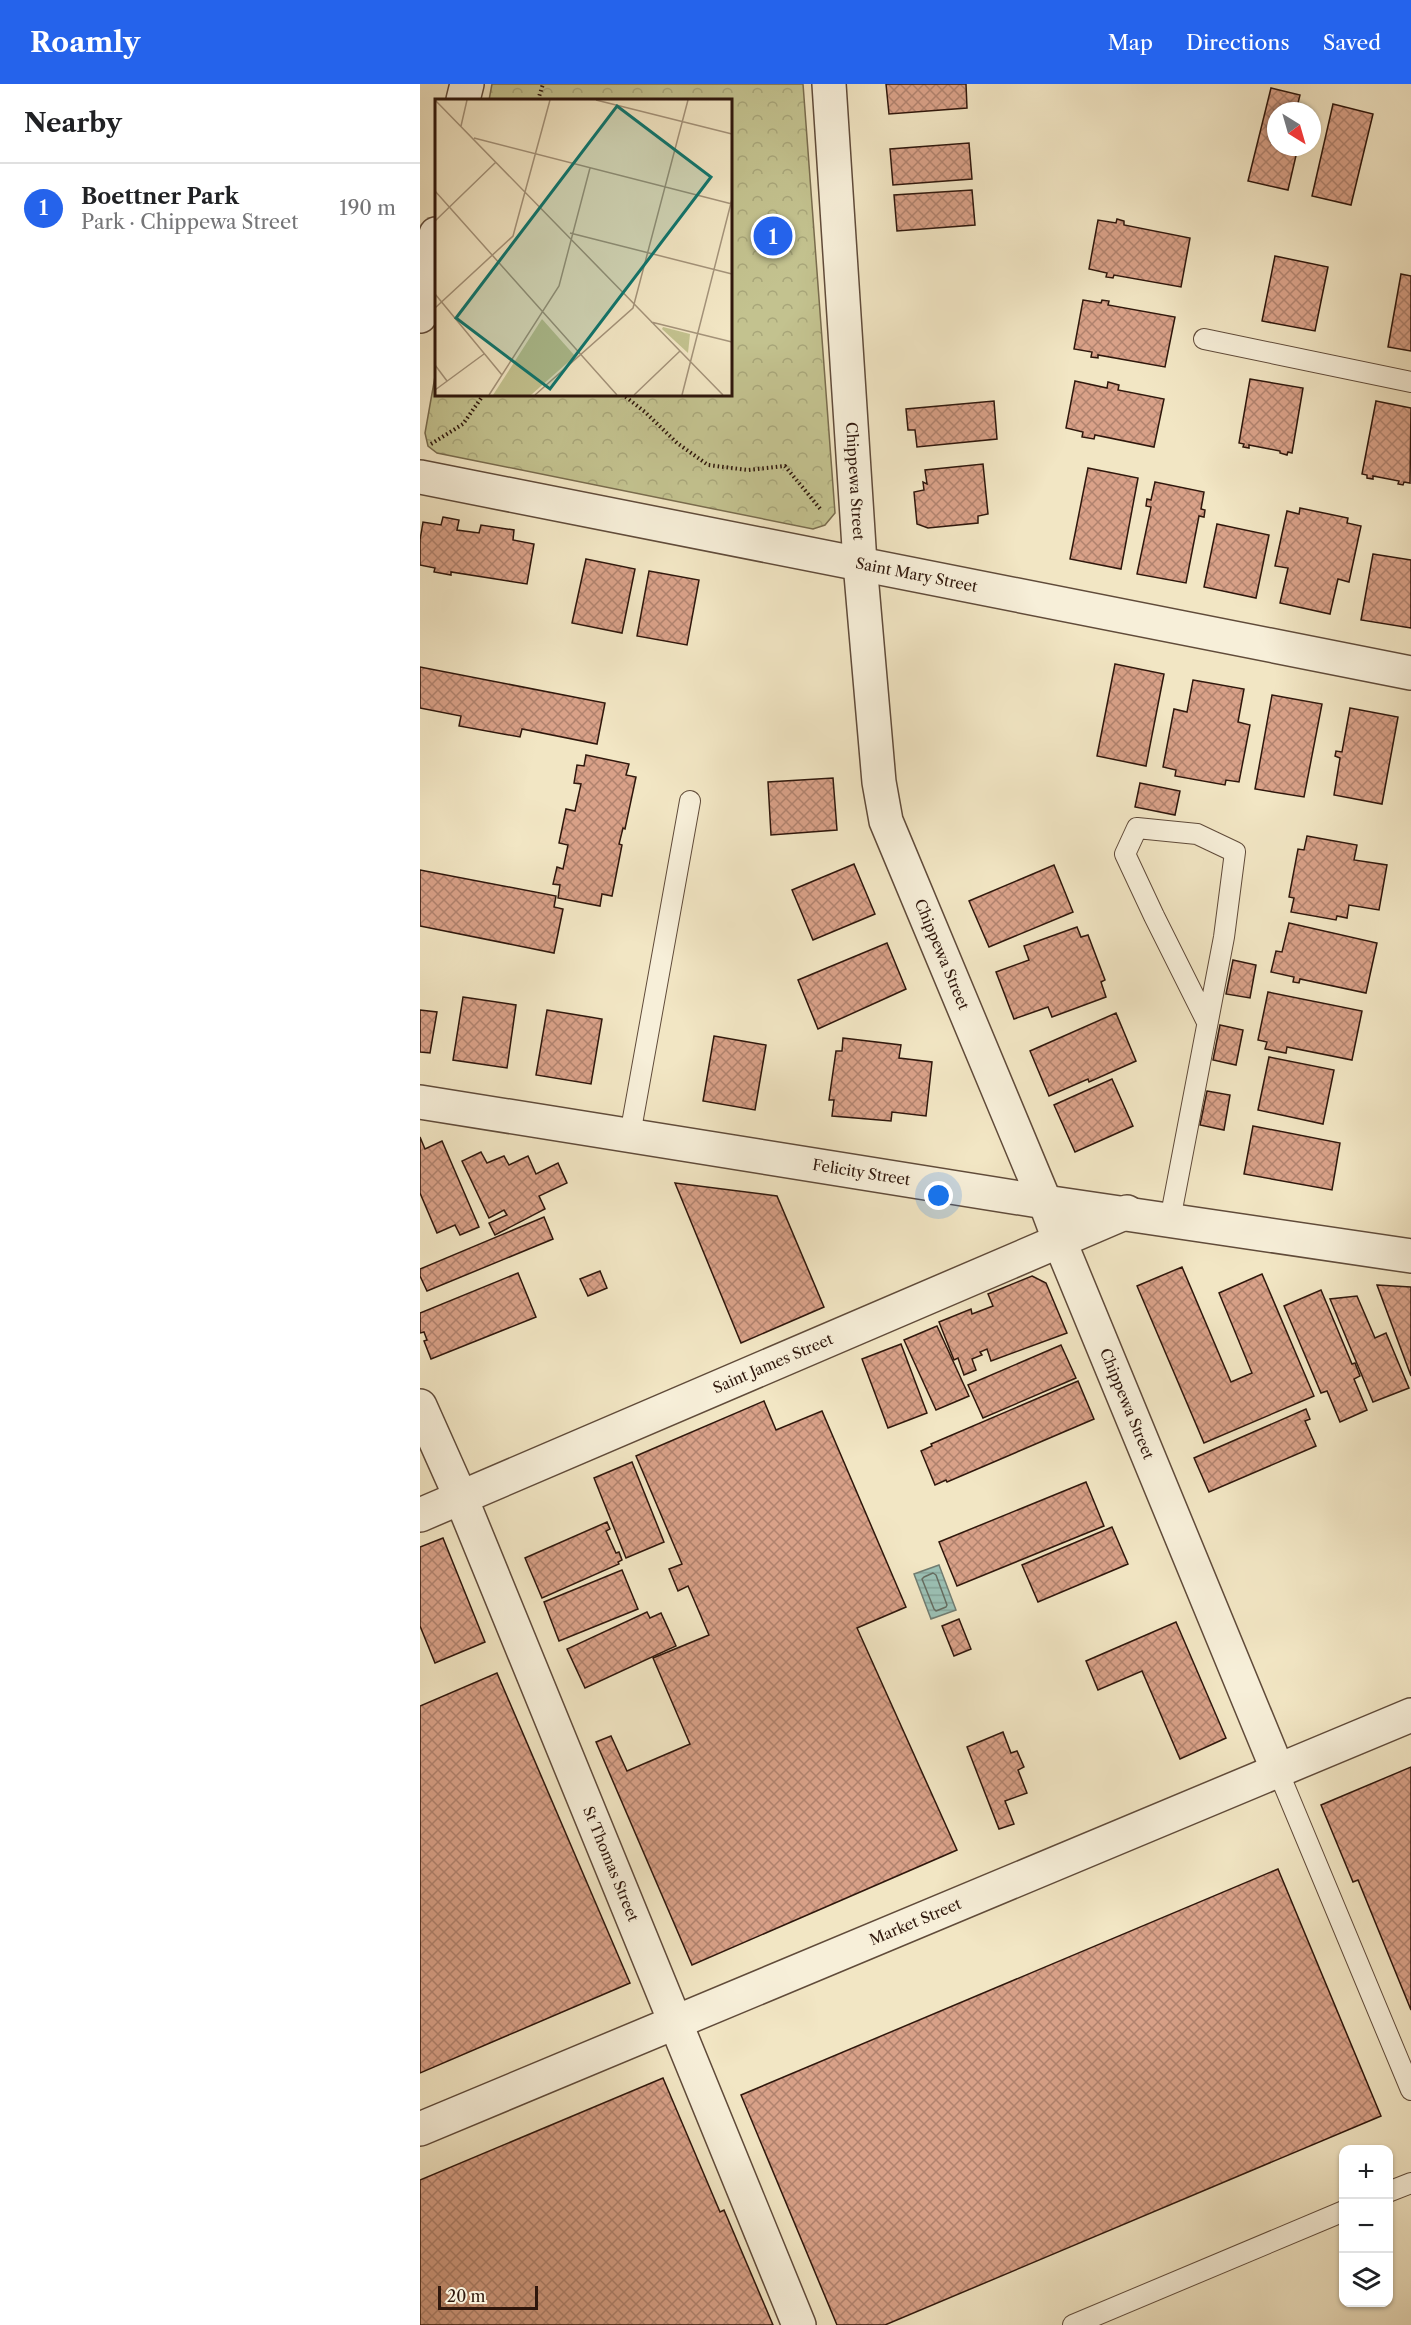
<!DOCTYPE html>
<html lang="en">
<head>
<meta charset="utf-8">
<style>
  body { margin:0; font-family:"Libre Caslon Text",serif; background:#f6f6f6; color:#202124 }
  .controls { position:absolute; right:18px; bottom:18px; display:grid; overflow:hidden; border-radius:12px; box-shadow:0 2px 4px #0004 }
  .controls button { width:54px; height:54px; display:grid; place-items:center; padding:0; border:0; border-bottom:2px solid #e0e0e0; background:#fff; color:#202124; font:30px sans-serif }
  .compass { position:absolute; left:847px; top:18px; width:54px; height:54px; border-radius:50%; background:#fff; box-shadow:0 2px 4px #0004; rotate:143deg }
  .scale { position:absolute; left:18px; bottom:15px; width:100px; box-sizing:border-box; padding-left:6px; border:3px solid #2f170c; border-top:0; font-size:16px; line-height:21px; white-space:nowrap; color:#2f170c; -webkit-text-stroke:4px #f7efd9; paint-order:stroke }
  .you { position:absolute; left:519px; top:1112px; width:21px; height:21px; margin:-15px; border:4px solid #fff; border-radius:50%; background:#1a73e8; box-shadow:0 0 0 9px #1a73e833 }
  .badge { display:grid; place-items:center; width:39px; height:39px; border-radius:50%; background:#2563eb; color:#fff; font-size:20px; font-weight:700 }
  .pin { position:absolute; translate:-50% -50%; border:3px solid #fff; box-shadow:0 2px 6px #0006 }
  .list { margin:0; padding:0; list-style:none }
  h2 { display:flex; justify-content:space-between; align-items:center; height:78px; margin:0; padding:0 24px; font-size:26px }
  h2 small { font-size:20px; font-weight:400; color:#757577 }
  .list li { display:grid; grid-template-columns:39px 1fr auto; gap:18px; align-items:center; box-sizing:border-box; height:90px; padding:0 24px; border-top:2px solid #e0e0e0 }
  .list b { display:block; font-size:22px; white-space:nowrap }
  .list p { margin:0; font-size:20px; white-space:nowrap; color:#757577 }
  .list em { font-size:20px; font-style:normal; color:#757577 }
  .icon { flex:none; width:33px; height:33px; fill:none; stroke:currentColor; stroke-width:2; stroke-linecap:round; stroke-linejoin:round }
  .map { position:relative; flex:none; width:991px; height:2241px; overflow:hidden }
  header { display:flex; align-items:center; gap:36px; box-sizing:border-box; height:84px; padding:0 30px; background:#2563eb; color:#fff }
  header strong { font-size:28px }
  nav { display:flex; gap:33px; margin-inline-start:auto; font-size:21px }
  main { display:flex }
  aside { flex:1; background:#fff }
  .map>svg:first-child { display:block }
  .park { fill:url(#park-crowns); stroke:#796c4e; stroke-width:1.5 }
  .water { fill:url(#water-rules); stroke:#707c71; stroke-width:1.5 }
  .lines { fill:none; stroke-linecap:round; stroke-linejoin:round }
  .shore { stroke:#656c60; stroke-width:1.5 }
  .building { fill:url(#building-cross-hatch); stroke:#2f170c; stroke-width:1.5 }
  .lane-casing { stroke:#604b3a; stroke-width:22 }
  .street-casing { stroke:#604b3a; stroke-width:36 }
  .path { stroke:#2f170c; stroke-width:4; stroke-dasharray:1.5 3; stroke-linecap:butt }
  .lane { stroke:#f7efd9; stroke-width:20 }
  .street { stroke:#f7efd9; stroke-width:33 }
  .labels { text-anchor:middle; stroke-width:4.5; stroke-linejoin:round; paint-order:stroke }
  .street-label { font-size:15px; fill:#2f170c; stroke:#f7efd9 }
  .inset-road { fill:none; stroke:#a4937a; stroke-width:1.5 }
  .view { fill:#0f766e; fill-opacity:0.15; stroke:#0f766e; stroke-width:3 }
  .inset-edge { fill:none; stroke:#2f170c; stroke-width:3 }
</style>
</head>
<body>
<header>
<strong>Roamly</strong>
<nav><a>Map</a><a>Directions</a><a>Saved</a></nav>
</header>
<main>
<aside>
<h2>Nearby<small></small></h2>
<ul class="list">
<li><span class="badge">1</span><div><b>Boettner Park</b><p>Park · Chippewa Street</p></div><em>190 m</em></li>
</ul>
</aside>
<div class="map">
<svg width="991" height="2241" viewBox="0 0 991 2241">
  <defs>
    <pattern id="park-crowns" width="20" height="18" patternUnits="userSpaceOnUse" patternTransform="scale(1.5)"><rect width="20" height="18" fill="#c3c28f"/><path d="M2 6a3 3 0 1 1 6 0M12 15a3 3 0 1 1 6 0" fill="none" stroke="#a8a67a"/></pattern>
    <pattern id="water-rules" width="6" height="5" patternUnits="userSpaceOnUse" patternTransform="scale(1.5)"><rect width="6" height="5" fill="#9bc0b4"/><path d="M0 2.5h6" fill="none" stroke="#86a49a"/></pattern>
    <pattern id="building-cross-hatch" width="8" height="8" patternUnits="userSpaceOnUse" patternTransform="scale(1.5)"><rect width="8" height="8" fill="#d9a188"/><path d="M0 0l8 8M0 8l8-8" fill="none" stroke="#b0826e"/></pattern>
  </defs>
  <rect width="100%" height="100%" fill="#f2e6c4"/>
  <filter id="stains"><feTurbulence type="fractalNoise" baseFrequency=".00333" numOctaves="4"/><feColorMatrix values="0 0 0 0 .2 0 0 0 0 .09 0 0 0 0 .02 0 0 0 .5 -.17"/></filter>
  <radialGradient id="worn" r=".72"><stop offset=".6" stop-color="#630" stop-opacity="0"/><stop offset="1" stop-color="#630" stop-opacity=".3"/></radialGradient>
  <path class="park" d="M72,0H383L415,429L405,441L393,445L17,369L8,362L5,349L16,287V310H310V16H69Z"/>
  <path class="water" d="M519,1481L536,1526L511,1535L494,1490Z"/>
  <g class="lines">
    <path class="shore" d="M513,1489L516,1491L527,1521L526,1523L516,1527L514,1525L502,1495L504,1493Z"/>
  </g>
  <g class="building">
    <path d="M466,0H546L547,24L469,30Z"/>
    <path d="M851,4L880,11L876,27H856V63H878L868,106L828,97Z"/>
    <path d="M913,20L953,30L931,121L892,112Z"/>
    <path d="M549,59L552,95L473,101L470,65Z"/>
    <path d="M552,106L555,141L477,147L474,111Z"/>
    <path d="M697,135L704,137V141L770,154L761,203L694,191L693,194L686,193L687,189L669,185L678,136L696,139Z"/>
    <path d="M855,172L908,183L895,247L842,237Z"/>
    <path d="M981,190L991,192V267L968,263Z"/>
    <path d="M663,216L681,219L682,216L689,217L688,221L755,233L745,283L678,271V274L671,273L672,268L654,265Z"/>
    <path d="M830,295L883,304L872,369L868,368L867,371L860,369V367L829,361V364L823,363L824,360L819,359Z"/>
    <path d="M655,297L687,304L688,298L699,301L698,306L744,315L734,363L675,351L674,355L662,353L663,348L646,344Z"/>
    <path d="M574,317L577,355L497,363L495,346H488L486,325Z"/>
    <path d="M956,317L991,324L990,399L984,398L983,401L978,400L979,397L953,392V395L947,394V391L942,390Z"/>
    <path d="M563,380L568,430L558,432V439L508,444L497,440L494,408L504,406L503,398L507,400L505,386Z"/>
    <path d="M668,384L718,394L701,485L650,475Z"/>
    <path d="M735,398L784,408L781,425L785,426L784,433L779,432L766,499L717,490L731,423L726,422L727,415L731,416Z"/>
    <path d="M880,424L928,434L927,439L941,442L929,498L918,495L910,530L860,519L868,484L855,482L867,427L879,430Z"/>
    <path d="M23,433L39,436L37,446L59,449L61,441L94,446L93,456L114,460L107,500L31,488V491L14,488L15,484L0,481V456L3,438L21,441Z"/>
    <path d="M797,440L849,451L836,514L784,503Z"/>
    <path d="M953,470L991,476V544L941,536Z"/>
    <path d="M166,475L215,485L202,549L152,539Z"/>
    <path d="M229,487L279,496L267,561L217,552Z"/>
    <path d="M695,580L744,590L726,682L677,672Z"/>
    <path d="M0,583L185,619L177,660L102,645L100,653L39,642L41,632L0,624Z"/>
    <path d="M773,596L824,605L818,638L830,641L819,698L806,696L805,701L755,692L756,686L743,683L754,625L767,628Z"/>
    <path d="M852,611L902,620L884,713L835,705Z"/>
    <path d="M930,624L978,633L962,720L914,711L920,674L915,672L916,667L922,668Z"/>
    <path d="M166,671L209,680L206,691L216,693L205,745L203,744L199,760L202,761L192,812L182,810L180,822L138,814L140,801L133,800L137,783L143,785L148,761L139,759L146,725L155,727L161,700L154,699L157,681L164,682Z"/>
    <path d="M413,694L417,746L351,751L348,698Z"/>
    <path d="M720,699L760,707L755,731L715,723Z"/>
    <path d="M887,752L937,761L934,776L967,781L959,826L929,821L927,834L917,832L916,836L871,828L874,814L869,813L878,765L884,766Z"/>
    <path d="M434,780L455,830L393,856L372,806Z"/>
    <path d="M634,781L653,828L569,863L549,817Z"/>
    <path d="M0,786L136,812L134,823L143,825L134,869L0,842Z"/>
    <path d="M869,839L957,859L946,909L880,895L879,899L873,898L874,893L851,888L856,867L862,868Z"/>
    <path d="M657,843L661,853L668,851L685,896L681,898L686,913L632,933L628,923L594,935L576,888L609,876L604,862Z"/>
    <path d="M467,859L486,905L398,945L378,896Z"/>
    <path d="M813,876L836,881L830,914L806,910Z"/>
    <path d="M848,908L942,927L932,976L867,963L866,969L845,965L847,958L838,956Z"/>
    <path d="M43,913L96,921L87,984L33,976Z"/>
    <path d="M0,926L17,928L10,969L0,968Z"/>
    <path d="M127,926L182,935L171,1000L116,991Z"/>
    <path d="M696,929L716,977L669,998L668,995L629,1012L610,967Z"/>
    <path d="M800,941L823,946L816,981L793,976Z"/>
    <path d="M294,952L346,961L335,1026L283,1017Z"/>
    <path d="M423,954L481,961L479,974L512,978L506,1032L472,1028L471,1037L412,1032L414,1016H409L416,967H422Z"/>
    <path d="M849,973L914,986L903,1040L838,1026Z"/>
    <path d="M692,995L713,1042L655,1068L634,1021Z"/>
    <path d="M787,1007L810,1011L804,1046L780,1041Z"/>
    <path d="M833,1042L920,1059L912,1106L824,1090Z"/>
    <path d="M0,1053L5,1065L22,1057L59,1143L40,1151L35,1141L17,1149L0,1109Z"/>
    <path d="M61,1068L67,1079L84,1072L89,1081L108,1072L116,1090L138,1079L147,1099L119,1112L125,1125L75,1151L69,1139L87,1131L84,1126L69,1134L42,1077Z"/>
    <path d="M255,1099L357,1112L404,1223L321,1259Z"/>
    <path d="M124,1133L133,1155L7,1207L0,1192V1185Z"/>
    <path d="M762,1183L811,1298L832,1289L799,1209L842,1190L894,1312L784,1359L717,1202Z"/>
    <path d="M180,1187L187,1204L168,1212L160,1195Z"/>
    <path d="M98,1189L116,1233L11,1275L4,1257L7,1256L4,1248L0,1249V1229Z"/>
    <path d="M612,1192L626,1199L647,1249L571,1277L567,1265L560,1268L562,1271L552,1275L556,1286L544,1291L538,1274L534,1276L519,1238L551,1225L552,1230L573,1222L568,1210Z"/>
    <path d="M957,1201L991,1203V1292Z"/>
    <path d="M901,1206L932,1280L935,1279L940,1292L934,1295L947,1326L920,1338L907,1307L901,1309L864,1222Z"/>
    <path d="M937,1212L955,1254L966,1249L989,1304L953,1318L910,1215Z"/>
    <path d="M517,1242L549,1312L516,1326L484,1256Z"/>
    <path d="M481,1260L507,1329L468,1344L442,1275Z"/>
    <path d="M641,1261L656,1294L563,1334L548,1301Z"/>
    <path d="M658,1297L674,1335L527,1398L526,1396L515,1401L501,1367L512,1362L511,1360Z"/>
    <path d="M344,1317L356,1346L402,1327L486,1523L437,1544L537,1766L272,1881L176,1658L191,1652L207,1687L270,1660L233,1574L289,1551L268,1502L258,1507L249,1485L262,1480L216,1372Z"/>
    <path d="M886,1325L890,1335L885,1337L896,1362L789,1408L774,1374Z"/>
    <path d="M212,1378L244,1458L206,1474L174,1394Z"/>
    <path d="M666,1398L684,1442L537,1502L519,1458Z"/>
    <path d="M187,1438L190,1445L186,1447L196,1469L199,1468L202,1476L198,1478L199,1480L122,1514L105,1474Z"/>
    <path d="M692,1443L708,1480L618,1518L602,1481Z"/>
    <path d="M23,1454L65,1558L15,1579L0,1542V1463Z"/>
    <path d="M202,1486L218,1525L139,1557L124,1518Z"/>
    <path d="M227,1528L230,1534L241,1529L256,1562L165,1604L147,1565Z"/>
    <path d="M539,1535L551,1565L534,1572L522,1542Z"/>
    <path d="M756,1538L806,1654L760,1675L722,1587L678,1606L666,1577Z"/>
    <path d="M77,1589L210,1899L0,1989V1622Z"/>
    <path d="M583,1648L591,1669L597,1667L604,1683L598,1686L607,1709L585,1717L594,1740L579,1745L547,1663Z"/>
    <path d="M991,1683V1926L938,1796L933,1798L901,1721Z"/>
    <path d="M858,1785L961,2032L465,2241H417L321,2011Z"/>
    <path d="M243,1994L300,2128L304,2126L353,2241H0V2096Z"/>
  </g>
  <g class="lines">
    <defs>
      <g id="lane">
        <path d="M784,255L991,298"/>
        <path d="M210,1051L270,717"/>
        <path d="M750,1136L804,853L815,768L777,750L717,744L705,770L734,832L787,938"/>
        <path d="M858,1687L991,2006"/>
        <path d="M968,2108L991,2099"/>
        <path d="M653,2241L924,2127"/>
      </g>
      <g id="street">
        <path id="s1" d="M409,0L440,479L459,698L466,737L625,1118L640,1158L858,1687"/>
        <path d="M43,16L47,0"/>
        <path d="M0,232L16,150"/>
        <path id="s2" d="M0,393L991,589"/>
        <path id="s3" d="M0,1018L625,1118L991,1172"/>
        <path id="s4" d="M0,1322L41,1414L379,2241"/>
        <path id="s5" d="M0,1431L707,1128"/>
        <path id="s6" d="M0,2045L991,1631"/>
      </g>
    </defs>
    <use href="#lane" class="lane-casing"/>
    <use href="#street" class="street-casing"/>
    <g class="path">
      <path d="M118,16L123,0"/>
      <path d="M202,310L225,328L257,359L288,381L328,386L365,382L402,427"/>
      <path d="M11,360L43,340L64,310"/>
    </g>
    <use href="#lane" class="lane"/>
    <use href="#street" class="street"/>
  </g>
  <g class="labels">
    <g class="street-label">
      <text dy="5" stroke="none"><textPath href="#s1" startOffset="398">Chippewa Street</textPath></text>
      <text dy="5" stroke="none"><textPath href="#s2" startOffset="506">Saint Mary Street</textPath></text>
      <text dy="5" stroke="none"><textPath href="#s1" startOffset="884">Chippewa Street</textPath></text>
      <text dy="5" stroke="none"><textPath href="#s3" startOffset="447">Felicity Street</textPath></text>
      <text dy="5" stroke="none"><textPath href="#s5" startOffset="384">Saint James Street</textPath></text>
      <text dy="5" stroke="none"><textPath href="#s1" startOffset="1370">Chippewa Street</textPath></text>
      <text dy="5" stroke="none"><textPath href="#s4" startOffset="496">St Thomas Street</textPath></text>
      <text dy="5" stroke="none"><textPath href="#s6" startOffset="537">Market Street</textPath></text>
    </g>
  </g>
  <g transform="translate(15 15)">
    <rect width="297" height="297" fill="#f2e6c4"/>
    <path d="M228,228L255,235L253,254L227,230Z" fill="#c3c28f"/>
    <path d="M107,220L140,257L96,296H58Z" fill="#c3c28f"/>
    <path class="inset-road" d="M0,1L288,296M161,1L297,35M26,27L32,1M39,39L297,105M0,92L182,296M0,122L61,63M135,134L297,175M0,195L67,276M0,209L78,137L115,1M216,223L297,243M0,266L12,282M0,291L49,255M54,296L124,187L155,69M100,296L198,209L253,1M199,296L245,252M247,296L297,100"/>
    <path class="view" d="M182,7L276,78L115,290L21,219Z"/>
    <rect width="297" height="297" class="inset-edge"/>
  </g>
  <rect width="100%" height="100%" filter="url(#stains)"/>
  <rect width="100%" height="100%" fill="url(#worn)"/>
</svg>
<div class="controls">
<button>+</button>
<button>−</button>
<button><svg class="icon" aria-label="layers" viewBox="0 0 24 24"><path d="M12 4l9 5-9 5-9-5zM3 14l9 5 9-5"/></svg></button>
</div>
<svg class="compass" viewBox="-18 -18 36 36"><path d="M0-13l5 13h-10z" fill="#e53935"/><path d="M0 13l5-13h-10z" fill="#757577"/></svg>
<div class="scale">20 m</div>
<div class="you"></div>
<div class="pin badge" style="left:353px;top:152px">1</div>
</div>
</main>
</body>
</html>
